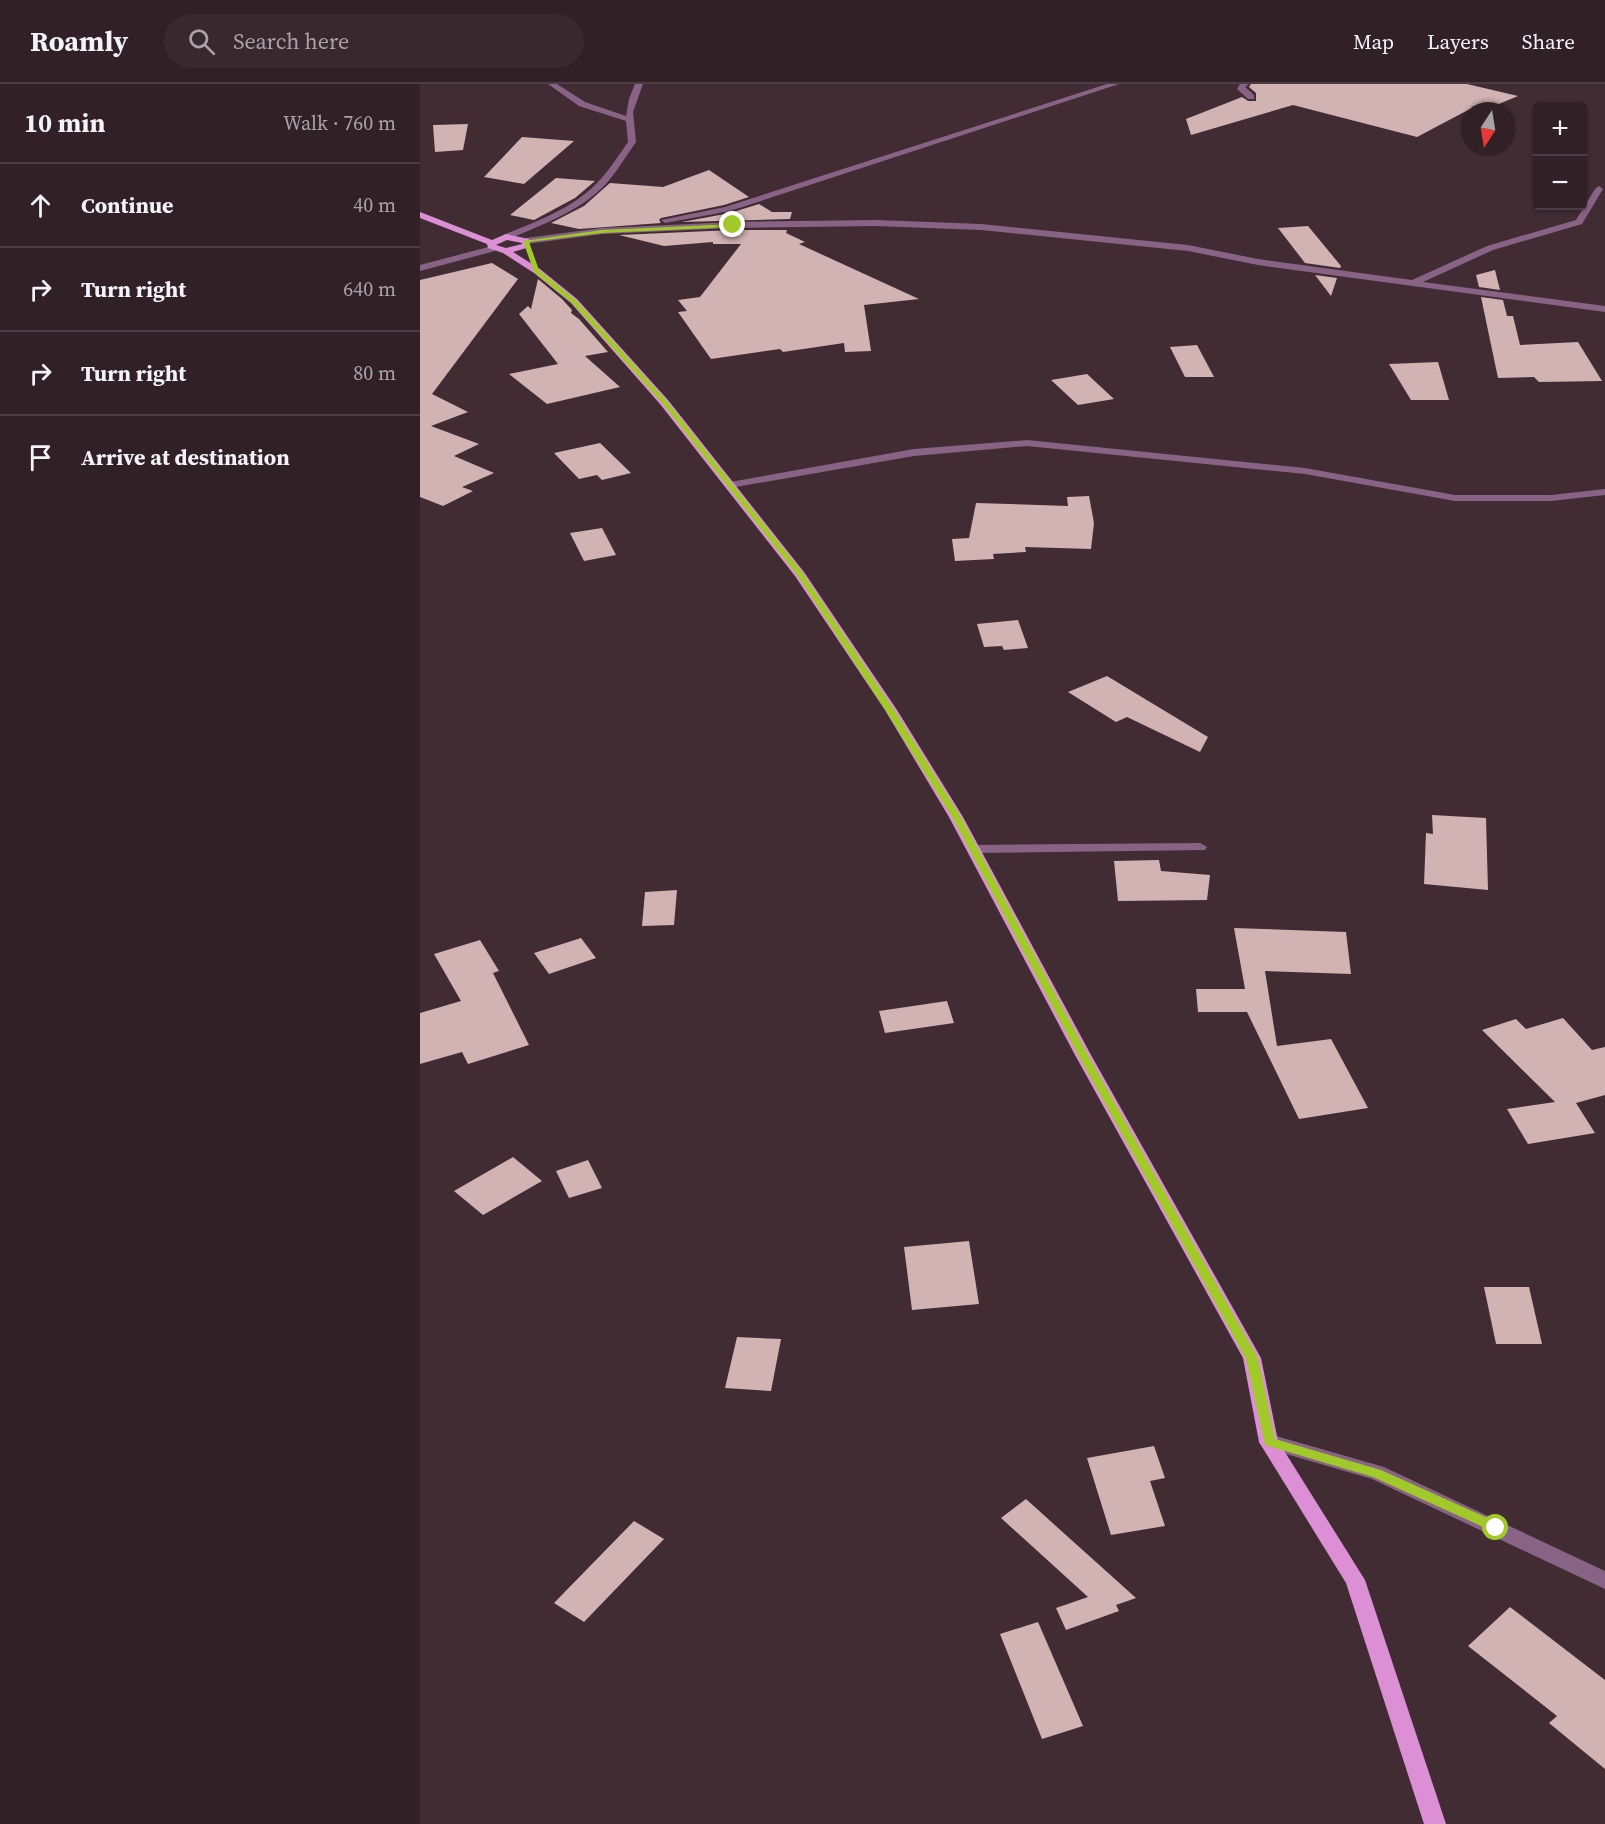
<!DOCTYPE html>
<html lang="en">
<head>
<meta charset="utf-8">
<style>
  body { margin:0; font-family:"Source Serif 4",serif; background:#39292f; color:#f1f3f6 }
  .controls { position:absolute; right:18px; top:18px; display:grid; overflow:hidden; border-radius:6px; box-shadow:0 2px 4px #0004 }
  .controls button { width:54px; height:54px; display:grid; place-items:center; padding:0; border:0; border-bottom:2px solid #4c3e44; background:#312127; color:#f1f3f6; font:30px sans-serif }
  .compass { position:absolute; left:1041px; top:18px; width:54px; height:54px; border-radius:50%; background:#312127; box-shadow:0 2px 4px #0004; rotate:192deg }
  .stop { position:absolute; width:18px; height:18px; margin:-14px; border:4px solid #a1c92a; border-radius:50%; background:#fff }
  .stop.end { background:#a1c92a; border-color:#fff; box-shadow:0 2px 6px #0008 }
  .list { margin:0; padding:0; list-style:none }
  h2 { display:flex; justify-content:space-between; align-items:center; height:78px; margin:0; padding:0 24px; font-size:26px }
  h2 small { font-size:20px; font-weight:400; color:#a8a3a7 }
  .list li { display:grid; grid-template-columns:39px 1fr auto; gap:18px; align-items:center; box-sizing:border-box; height:84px; padding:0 24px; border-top:2px solid #4c3e44 }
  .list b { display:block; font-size:22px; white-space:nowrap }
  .list em { font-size:20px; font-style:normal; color:#a8a3a7 }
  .icon { flex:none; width:33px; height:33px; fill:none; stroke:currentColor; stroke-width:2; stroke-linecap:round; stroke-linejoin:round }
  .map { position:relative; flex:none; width:1185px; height:1740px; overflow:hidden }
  header { display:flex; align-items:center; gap:36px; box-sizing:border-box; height:84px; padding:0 30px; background:#312127; border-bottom:2px solid #4c3e44 }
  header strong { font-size:28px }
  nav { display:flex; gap:33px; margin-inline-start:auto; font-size:21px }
  .search { width:420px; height:54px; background:#39292f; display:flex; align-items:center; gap:15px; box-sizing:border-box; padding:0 21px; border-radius:33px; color:#a8a3a7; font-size:22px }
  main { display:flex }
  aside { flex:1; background:#312127 }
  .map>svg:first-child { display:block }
  .building { fill:#d0b3b2 }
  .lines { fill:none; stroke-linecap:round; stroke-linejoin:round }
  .minor { fill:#886385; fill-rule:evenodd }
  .major { fill:#dd8fd6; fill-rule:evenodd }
  .route { fill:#a1c92a }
</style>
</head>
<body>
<header>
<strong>Roamly</strong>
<div class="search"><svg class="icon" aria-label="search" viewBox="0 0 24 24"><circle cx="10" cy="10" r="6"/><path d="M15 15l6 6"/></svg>Search here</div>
<nav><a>Map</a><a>Layers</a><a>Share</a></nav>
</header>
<main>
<aside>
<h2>10 min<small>Walk · 760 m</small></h2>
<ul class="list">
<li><svg class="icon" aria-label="ahead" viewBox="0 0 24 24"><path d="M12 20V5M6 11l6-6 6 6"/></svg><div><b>Continue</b></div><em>40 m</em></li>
<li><svg class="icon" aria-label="right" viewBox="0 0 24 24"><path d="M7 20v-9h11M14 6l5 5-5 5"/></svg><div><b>Turn right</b></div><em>640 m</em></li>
<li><svg class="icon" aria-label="right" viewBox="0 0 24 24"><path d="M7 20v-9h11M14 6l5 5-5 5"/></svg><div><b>Turn right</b></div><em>80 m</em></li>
<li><svg class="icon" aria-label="arrive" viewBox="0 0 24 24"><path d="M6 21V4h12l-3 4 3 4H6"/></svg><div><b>Arrive at destination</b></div></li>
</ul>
</aside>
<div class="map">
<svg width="1185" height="1740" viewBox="0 0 1185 1740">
  <rect width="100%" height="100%" fill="#412c34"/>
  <g class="building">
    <path d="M831,0H1047L1098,12L1062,27L1050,25L997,53L873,21L771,51L766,35L822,13L828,17H836V9L829,3Z"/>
    <path d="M48,40L43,66L15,68L13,41Z"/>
    <path d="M102,53L154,57L104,100L64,93Z"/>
    <path d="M289,86L329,113L304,121L241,134L239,136L241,139L159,145L131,139L164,122L190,99L243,103Z"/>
    <path d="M136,94L175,97L155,114L114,136L90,131Z"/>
    <path d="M339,120L352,128H372L370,135L262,138L310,129Z"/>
    <path d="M888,142L921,182L920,184L885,179L858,144Z"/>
    <path d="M313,146H367L366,149L385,158L379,160L499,215L444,221L451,267L425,268L424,259L363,268L360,265L291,275L258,228L267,227L258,216L280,213L321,160H293V158L244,162L199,151Z"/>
    <path d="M72,179L98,195L12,310L48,328L11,342L59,360L34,372L74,389L42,403L53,407L23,422L0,413V196Z"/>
    <path d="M1075,186L1080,206L1059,203L1056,191Z"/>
    <path d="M895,191L917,194L911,212Z"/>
    <path d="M118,195L142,215L152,226L151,229L159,235L188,268L165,272L200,303L127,320L89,290L138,280L99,230L108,222L111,225Z"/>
    <path d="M1061,213L1083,216L1087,232H1093L1100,261L1158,258L1182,297L1119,298L1114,293L1078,294Z"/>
    <path d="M777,261L794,293H765L750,263Z"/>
    <path d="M1018,278L1029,316H991L969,280Z"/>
    <path d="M667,290L694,315L658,321L631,296Z"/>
    <path d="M180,359L211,389L182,396L177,391L159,395L134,369Z"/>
    <path d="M669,412L674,439L671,465L605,463L606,468L573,470L574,475L535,477L532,455L549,454L556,419L648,422L647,413Z"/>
    <path d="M182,444L196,471L164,477L150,449Z"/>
    <path d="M598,536L608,564L584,566L582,562L564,563L557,540Z"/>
    <path d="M687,592L788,653L780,668L707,633L696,638L648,608Z"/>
    <path d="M1012,731L1066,734L1068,806L1004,800L1006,749L1013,750Z"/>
    <path d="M739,776L741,787L790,791L787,816L698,817L694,777Z"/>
    <path d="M257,806L254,841L222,842L225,808Z"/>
    <path d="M814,844L926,848L931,890L845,887L857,962L911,955L948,1024L879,1035L827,928H778L776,905H825Z"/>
    <path d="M161,854L176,874L129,890L114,869Z"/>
    <path d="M60,856L79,887L73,889L109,961L48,980L42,968L0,980V929L41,917L14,870Z"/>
    <path d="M527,917L534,939L465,949L459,927Z"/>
    <path d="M1143,934L1172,966L1185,963V1011L1156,1019L1175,1049L1108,1060L1087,1025L1135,1018L1062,946L1096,935L1106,945Z"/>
    <path d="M93,1073L122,1097L63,1131L34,1107Z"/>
    <path d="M168,1076L182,1104L149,1114L136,1087Z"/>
    <path d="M549,1157L559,1220L492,1226L484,1163Z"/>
    <path d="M1064,1203H1109L1122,1260H1076Z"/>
    <path d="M317,1253L361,1255L351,1307L305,1304Z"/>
    <path d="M734,1362L745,1394L730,1397L745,1442L691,1451L667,1374Z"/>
    <path d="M606,1415L637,1443L716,1514L696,1521L699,1527L646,1546L636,1524L668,1513L581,1434Z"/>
    <path d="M214,1437L244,1455L164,1538L134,1519Z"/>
    <path d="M1090,1523L1185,1596V1685L1129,1639L1137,1632L1048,1562Z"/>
    <path d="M618,1538L663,1642L622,1655L580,1550Z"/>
  </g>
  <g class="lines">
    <g class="minor">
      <path d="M128,0H137L165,18L206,32L209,15L215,0H223L213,28L216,58C205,73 196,90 183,103C158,128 121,141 89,155H83V151C115,138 152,125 177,99C189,87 198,72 208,58L206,37L159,22Z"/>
      <path d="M687,0H699L310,127L245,139L241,136L305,123Z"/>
      <path d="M820,0H829L825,3L834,11V15H828L817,5Z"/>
      <path d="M1179,102L1183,105L1162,140L1073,166L1003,198L1185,222V228L838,181L768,167L561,146L456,142L313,144L182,150L106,160L102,157L106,154L182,144L313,138L456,136L561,140L768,161L838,175L992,196L1067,162L1156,136L1175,105Z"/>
      <path d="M72,162L75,163V167L0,187V181Z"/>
      <path d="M607,356L885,384L1035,411H1131L1185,405V411L1131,417H1035L885,390L607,362L494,372L310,404L305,401L310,398L494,365Z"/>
      <path d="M780,759L787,763L785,766L553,769L546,765L553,761Z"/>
      <path d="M849,1350L964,1383L1185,1487V1505L952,1395L842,1363L839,1358L842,1353Z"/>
    </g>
    <path class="major" d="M0,128L72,156L86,150L109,155L110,163L93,168L120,185L157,215L248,316L384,488L477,626L543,733L671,971L841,1274L858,1357L945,1496L1026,1740H1004L926,1499L839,1358L823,1274L655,971L529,733L465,626L375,492L240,320L151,219L114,189L83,169L68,164L67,160L0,134ZM87,156L102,159V160L86,164L76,161Z"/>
  </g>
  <path class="route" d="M315,140L313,143L182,149L109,158L119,186L156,216L246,316L382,488L475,627L541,733L668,971L838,1274L855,1355L961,1386L1081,1440L1083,1444L1081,1447H1072L953,1393L845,1361L826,1275L658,971L532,733L466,627L377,491L242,319L152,219L114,188L103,157L182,146Z"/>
</svg>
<div class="controls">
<button>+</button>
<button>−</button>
</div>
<svg class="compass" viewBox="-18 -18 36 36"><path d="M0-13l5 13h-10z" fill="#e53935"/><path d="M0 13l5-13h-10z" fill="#a8a3a7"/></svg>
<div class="stop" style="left:1076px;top:1444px"></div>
<div class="stop end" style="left:313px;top:141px"></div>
</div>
</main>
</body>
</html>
